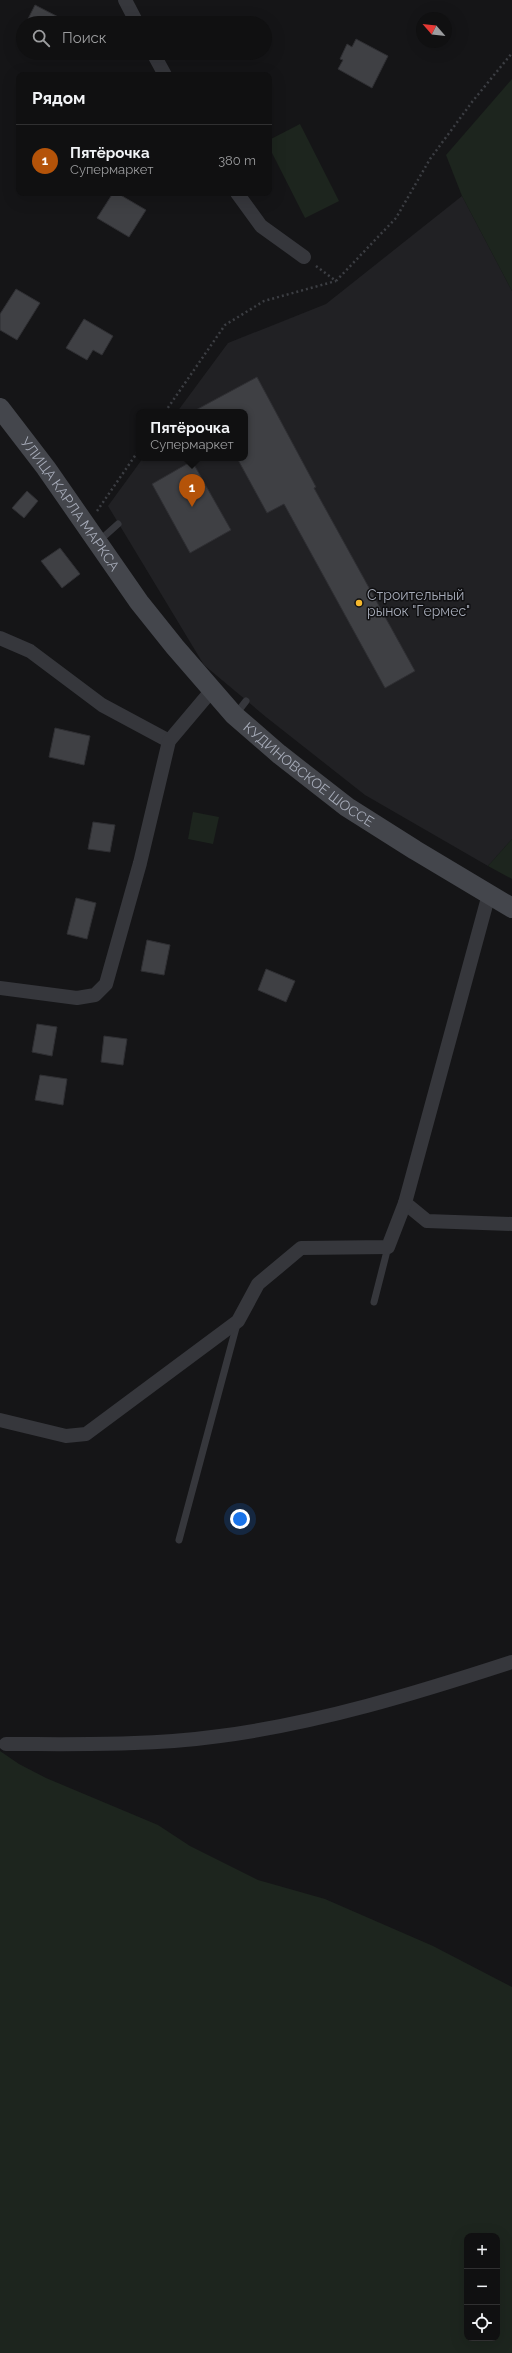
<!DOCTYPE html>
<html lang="ru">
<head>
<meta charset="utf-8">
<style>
  body { margin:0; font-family:Raleway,sans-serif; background:#1e1e1f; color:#f1f3f6 }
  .controls { position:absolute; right:12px; bottom:12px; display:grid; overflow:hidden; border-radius:8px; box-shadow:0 4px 16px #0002 }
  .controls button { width:36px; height:36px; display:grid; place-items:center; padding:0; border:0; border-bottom:1px solid #303031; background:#101011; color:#f1f3f6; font:20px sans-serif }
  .compass { position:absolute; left:416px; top:12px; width:36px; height:36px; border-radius:50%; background:#101011; box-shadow:0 4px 16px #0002; rotate:298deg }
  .you { position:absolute; left:240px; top:1519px; width:14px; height:14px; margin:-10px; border:3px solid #fff; border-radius:50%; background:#1a73e8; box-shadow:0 0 0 6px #1a73e833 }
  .badge { display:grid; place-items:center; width:26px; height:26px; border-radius:50%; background:#b45309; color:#fff; font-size:13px; font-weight:700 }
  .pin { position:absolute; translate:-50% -33px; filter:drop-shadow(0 1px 2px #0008) }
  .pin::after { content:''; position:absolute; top:21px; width:14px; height:12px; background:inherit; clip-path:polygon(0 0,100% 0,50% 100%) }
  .popup { position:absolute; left:136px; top:409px; width:112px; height:52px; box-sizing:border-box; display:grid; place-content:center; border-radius:8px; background:#101011; filter:drop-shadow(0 1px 3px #0005); font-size:13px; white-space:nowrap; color:#9c9d9f }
  .popup b { font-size:15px; color:#f1f3f6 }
  .popup::after { content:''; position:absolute; left:50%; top:100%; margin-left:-8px; border:8px solid transparent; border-top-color:#101011 }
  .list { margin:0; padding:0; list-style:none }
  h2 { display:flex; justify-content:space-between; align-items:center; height:52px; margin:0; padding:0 16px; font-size:17px }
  h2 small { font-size:13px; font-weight:400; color:#9c9d9f }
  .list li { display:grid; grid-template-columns:26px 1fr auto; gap:12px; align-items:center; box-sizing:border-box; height:72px; padding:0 16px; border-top:1px solid #303031 }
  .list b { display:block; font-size:15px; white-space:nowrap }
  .list p { margin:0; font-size:13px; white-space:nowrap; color:#9c9d9f }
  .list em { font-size:13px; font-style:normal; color:#9c9d9f }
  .icon { flex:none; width:22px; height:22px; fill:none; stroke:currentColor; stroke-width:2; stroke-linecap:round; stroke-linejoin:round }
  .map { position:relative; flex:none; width:512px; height:2353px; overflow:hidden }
  .search { position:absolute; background:#101011; box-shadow:0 4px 16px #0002; left:16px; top:16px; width:256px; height:44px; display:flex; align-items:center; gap:10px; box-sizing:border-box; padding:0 14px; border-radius:22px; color:#9c9d9f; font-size:15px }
  .panel { position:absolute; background:#101011; box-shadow:0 4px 16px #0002; left:16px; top:72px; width:256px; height:124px; border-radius:8px }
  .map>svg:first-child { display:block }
  .built { fill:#212124 }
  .green { fill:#1d251e; fill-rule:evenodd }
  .building { fill:#3f4044; stroke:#2f2f33 }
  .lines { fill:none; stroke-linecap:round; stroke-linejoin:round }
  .path { stroke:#3c3e43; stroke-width:2.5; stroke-dasharray:2 3; stroke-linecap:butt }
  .lane { stroke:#36373c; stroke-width:7 }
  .street { stroke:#36373c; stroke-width:14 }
  .secondary { stroke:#44464c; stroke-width:20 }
  .poi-dot { fill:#f7b92d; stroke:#101012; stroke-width:1.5 }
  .labels { text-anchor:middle; stroke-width:3; stroke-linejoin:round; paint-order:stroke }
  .street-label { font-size:14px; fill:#a6abb8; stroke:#101012 }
  .poi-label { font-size:14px; fill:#a6abb8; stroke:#101012; text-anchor:start }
</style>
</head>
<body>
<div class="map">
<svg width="512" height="2353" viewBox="0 0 512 2353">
  <rect width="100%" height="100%" fill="#151517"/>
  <path class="built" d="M462,196L512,291V839L488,866L365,795L266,717L204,665L108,506L143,458H245V412H177L228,343L326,304Z"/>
  <g class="green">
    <path d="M512,79V291L462,196L446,155Z"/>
    <path d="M300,124L339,201L305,218L269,147V140Z"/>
    <path d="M193,812L219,817L213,844L188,839Z"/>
    <path d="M512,839V879L488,866Z"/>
    <path d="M0,1751L19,1764L46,1778L158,1825L190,1846L258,1880L325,1899L433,1946L512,1987V2353H0ZM467,2236H497V2338H467Z"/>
  </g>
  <g class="building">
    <path d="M35,5L70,23H26Z"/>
    <path d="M356,39L388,56L372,88L338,69L343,60L340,59L347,44L352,47Z"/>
    <path d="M113,193H117L146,210L129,237L97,218Z"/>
    <path d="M16,289L40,303L17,340L0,330V314Z"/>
    <path d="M84,319L113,336L102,355L93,350L87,360L66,348Z"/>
    <path d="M257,377L316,487L314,488L415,671L385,688L284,504L267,513L237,458H245V412H192Z"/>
    <path d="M192,461L231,530L190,553L152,484Z"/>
    <path d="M27,491L38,501L24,518L12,508Z"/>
    <path d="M60,548L80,574L62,588L41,561Z"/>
    <path d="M55,728L90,736L84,765L49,757Z"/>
    <path d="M93,822L115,825L110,852L88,849Z"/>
    <path d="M76,898L96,903L87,939L67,934Z"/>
    <path d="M147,940L170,945L164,975L141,971Z"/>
    <path d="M266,969L295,981L286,1002L258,990Z"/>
    <path d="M37,1024L57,1027L52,1056L32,1052Z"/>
    <path d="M104,1036L127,1039L123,1065L101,1062Z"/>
    <path d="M40,1075L67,1079L63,1105L35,1100Z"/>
  </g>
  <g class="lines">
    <g class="path">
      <path d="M316,266L336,281L396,218L430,159L472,102L512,53"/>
      <path d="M165,412L225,325L264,301L336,281"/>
      <path d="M97,511L139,450"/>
    </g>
    <g class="lane">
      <path d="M99,541L118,524"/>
      <path d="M236,714L246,701"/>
      <path d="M374,1302L388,1247"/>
      <path d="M179,1540L237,1324"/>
    </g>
    <g class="street">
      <path d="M125,0L137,23"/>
      <path d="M153,53L165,75"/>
      <path d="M237,193L261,226L304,257"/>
      <path d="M0,638L30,651L102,705L169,741"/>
      <path d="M0,988L77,998L95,995L106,984L140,863L169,741L212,690"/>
      <path d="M405,1203L427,1221L512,1224"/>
      <path d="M0,1420L66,1436L86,1434L238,1321L258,1284L301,1248L388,1247L405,1203L489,894"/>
      <path d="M6,1744C77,1744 149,1746 220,1736C319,1723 417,1693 512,1662"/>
    </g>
    <path class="secondary" id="s1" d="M0,408L46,468L139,602L175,647L234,715L279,754L347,807L415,850L512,908"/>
  </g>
  <circle class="poi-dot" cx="359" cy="603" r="4"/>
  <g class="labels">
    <g class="street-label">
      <text dy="5" stroke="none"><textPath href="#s1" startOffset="119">УЛИЦА КАРЛА МАРКСА</textPath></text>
      <text dy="5" stroke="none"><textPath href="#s1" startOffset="482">КУДИНОВСКОЕ ШОССЕ</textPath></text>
    </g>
    <g class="poi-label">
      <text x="367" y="600">Строительный<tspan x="367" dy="16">рынок "Гермес"</tspan></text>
    </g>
  </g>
</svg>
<div class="controls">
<button>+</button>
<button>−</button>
<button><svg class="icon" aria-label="locate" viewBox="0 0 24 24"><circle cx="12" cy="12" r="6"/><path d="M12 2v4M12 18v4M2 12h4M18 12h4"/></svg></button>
</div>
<svg class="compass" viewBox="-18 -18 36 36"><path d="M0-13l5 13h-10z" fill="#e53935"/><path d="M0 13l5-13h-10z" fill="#9c9d9f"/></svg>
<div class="you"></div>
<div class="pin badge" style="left:192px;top:507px">1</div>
<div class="popup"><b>Пятёрочка</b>Супермаркет</div>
<div class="search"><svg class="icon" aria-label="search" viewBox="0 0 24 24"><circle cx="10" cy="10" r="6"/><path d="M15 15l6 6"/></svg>Поиск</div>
<section class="panel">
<h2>Рядом<small></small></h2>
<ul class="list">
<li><span class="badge">1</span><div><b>Пятёрочка</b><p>Супермаркет</p></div><em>380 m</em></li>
</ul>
</section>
</div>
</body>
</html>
